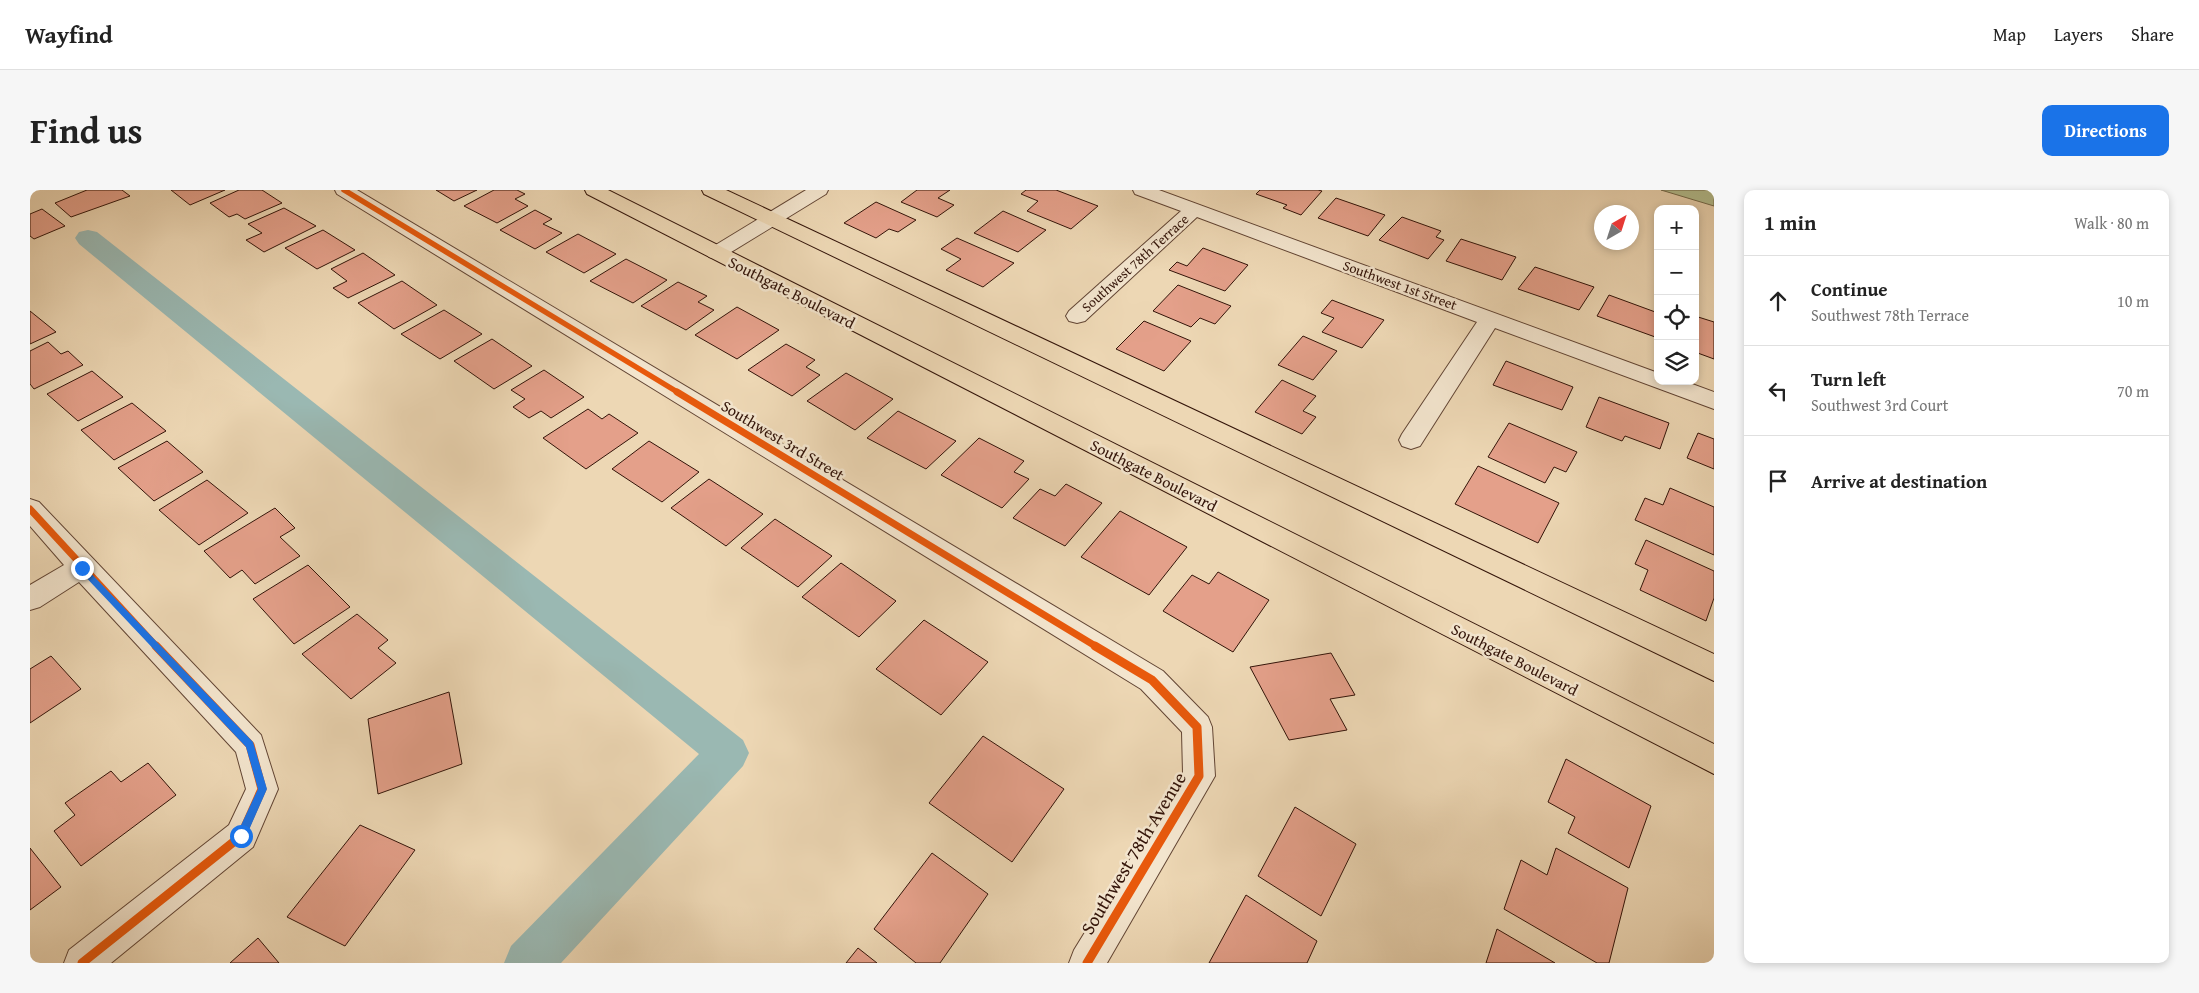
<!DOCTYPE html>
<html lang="en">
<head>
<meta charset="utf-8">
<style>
  body { margin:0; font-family:"Gentium Book Plus",serif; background:#f6f6f6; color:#222 }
  .controls { position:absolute; right:15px; top:15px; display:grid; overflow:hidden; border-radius:10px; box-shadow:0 2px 8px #0003 }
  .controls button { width:45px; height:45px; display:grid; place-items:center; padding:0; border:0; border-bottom:1px solid #e0e0e0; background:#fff; color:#222; font:25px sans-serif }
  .compass { position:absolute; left:1564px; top:15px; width:45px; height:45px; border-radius:50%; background:#fff; box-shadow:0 2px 8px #0003; rotate:39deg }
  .stop { position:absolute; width:15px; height:15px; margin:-11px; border:4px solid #1a73e8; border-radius:50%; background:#fff }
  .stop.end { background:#1a73e8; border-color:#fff; box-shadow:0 1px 5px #0008 }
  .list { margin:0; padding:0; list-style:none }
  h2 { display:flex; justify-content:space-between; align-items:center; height:65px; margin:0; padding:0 20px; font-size:21px }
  h2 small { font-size:16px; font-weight:400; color:#767676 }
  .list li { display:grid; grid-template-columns:32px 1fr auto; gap:15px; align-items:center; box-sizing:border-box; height:90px; padding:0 20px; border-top:1px solid #e0e0e0 }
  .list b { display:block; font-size:19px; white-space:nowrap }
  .list p { margin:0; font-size:16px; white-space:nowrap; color:#767676 }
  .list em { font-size:16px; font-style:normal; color:#767676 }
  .icon { flex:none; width:28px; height:28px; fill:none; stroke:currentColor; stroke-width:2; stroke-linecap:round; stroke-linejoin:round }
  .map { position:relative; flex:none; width:1684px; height:773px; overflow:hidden; border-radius:10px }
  header { display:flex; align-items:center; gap:30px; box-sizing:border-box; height:70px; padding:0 25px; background:#fff; border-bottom:1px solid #e0e0e0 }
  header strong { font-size:24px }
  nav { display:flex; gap:28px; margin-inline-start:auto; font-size:18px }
  .intro { display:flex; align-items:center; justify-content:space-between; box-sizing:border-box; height:120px; padding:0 30px }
  h1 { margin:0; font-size:35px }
  .button { padding:12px 22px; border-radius:10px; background:#1a73e8; color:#fff; font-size:18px; font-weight:700 }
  main { display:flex; gap:30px; padding:0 30px }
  aside { flex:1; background:#fff; border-radius:10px; box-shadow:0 2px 8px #0003 }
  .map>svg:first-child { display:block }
  .green { fill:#b4bf90; stroke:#746a4c }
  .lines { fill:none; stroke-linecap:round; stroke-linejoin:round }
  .canal { fill:#9ab8b2; fill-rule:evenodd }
  .building { fill:#e4a08a; stroke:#331409 }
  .minor-casing { stroke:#624534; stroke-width:2 }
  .major-casing { stroke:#331409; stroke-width:2 }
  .minor { fill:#f3e5ce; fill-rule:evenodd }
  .major { fill:#edd7b4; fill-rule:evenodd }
  .cycleway-far2-casing { stroke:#f3e5ce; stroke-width:8 }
  .cycleway-far1-casing { stroke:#f3e5ce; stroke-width:10 }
  .cycleway-casing { stroke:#f3e5ce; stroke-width:12 }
  .cycleway-far2 { stroke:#e8590c; stroke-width:5.5 }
  .cycleway-far1 { stroke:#e8590c; stroke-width:7 }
  .cycleway { stroke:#e8590c; stroke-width:9 }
  .route { fill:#1a73e8 }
  .labels { text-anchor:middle; stroke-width:5; stroke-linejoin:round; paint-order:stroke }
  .far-street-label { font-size:14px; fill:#331409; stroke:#f3e5ce }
  .street-label { font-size:16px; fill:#331409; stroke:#f3e5ce }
  .near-street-label { font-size:19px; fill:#331409; stroke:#f3e5ce }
</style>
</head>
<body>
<header>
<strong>Wayfind</strong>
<nav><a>Map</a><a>Layers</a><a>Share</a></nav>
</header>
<div class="intro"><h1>Find us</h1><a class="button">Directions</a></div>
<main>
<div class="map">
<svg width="1684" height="773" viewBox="0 0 1684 773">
  <rect width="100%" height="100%" fill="#edd7b4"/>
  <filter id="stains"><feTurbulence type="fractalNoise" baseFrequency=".004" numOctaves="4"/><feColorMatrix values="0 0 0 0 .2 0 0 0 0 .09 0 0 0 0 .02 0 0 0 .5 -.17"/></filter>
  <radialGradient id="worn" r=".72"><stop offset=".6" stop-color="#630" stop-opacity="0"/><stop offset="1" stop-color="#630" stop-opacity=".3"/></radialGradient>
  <path class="green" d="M1631,0H1684V16Z"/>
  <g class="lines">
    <path class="canal" d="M58,40L67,42L713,550L719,563L713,576L531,773H474L481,756L669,564L49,54L45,48L49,42Z"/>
  </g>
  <g class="building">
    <path d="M57,0H92L100,6L41,27L25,13Z"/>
    <path d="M141,0H195L160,15Z"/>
    <path d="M209,0H232L252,13L215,29L207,24L199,27L180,13Z"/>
    <path d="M406,0H447L424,11Z"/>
    <path d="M464,0H487L495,4L485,9L498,16L467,33L434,16Z"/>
    <path d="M887,0H920L908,8L924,15L907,27L871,12Z"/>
    <path d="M996,0H1026L1068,16L1041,39L997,21L1008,11L991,4Z"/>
    <path d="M1230,0H1288L1292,1L1271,25L1253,18L1257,15L1226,4Z"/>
    <path d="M1306,8L1355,25L1338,46L1288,28Z"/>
    <path d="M846,12L886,30L868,42L859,39L846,48L814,33Z"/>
    <path d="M254,18L286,36L234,62L216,50L232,43L218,34Z"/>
    <path d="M12,19L35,36L4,49L0,46V24Z"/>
    <path d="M505,20L522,29L513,34L532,43L505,59L470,40Z"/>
    <path d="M973,21L1016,40L988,62L944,43Z"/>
    <path d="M1372,27L1411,41L1406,47L1414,50L1398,69L1349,50Z"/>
    <path d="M293,40L325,60L287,79L255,58Z"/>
    <path d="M548,44L586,64L554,83L516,62Z"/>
    <path d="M927,48L984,73L953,97L916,80L931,69L911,59Z"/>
    <path d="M1431,49L1486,67L1472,90L1416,71Z"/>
    <path d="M1173,58L1218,75L1195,101L1139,80L1147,72L1157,76Z"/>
    <path d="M333,63L365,85L318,108L303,98L317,91L301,79Z"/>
    <path d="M596,69L637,90L603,113L560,91Z"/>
    <path d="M1505,77L1564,97L1549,120L1488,99Z"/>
    <path d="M372,91L407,115L364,139L328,113Z"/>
    <path d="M648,92L677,106L668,112L684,120L656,140L611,116Z"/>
    <path d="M1148,95L1201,116L1185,134L1170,128L1161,137L1123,121Z"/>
    <path d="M1579,105L1628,123V148L1567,126Z"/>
    <path d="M1302,110L1354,130L1332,158L1292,142L1304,128L1291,123Z"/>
    <path d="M707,117L749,140L707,169L665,145Z"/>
    <path d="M414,120L452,144L410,169L371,144Z"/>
    <path d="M0,121L26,142L0,154Z"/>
    <path d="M1665,126L1684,132V169L1665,162Z"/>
    <path d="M1114,131L1161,151L1134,181L1086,159Z"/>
    <path d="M1273,146L1307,161L1283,190L1248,175Z"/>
    <path d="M462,149L502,176L464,199L424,171Z"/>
    <path d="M18,152L31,164L38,161L53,175L4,199L0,194V161Z"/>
    <path d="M756,154L785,170L776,177L790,185L762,206L718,180Z"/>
    <path d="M1476,171L1543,197L1532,220L1463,195Z"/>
    <path d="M514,180L554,207L521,228L511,221L499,228L483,217L495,209L481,200Z"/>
    <path d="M62,181L93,207L48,231L17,204Z"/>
    <path d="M816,183L863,209L825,240L777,211Z"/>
    <path d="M1252,190L1286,206L1273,221L1286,227L1272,244L1225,222Z"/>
    <path d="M1569,207L1639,233L1630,259L1595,246L1592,251L1556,237Z"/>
    <path d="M102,213L136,241L84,270L51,240Z"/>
    <path d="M558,219L572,229L579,224L608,243L556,279L513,248Z"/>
    <path d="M868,221L926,251L896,279L837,248Z"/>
    <path d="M1479,233L1547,262L1536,282L1524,277L1515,293L1458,267Z"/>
    <path d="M1668,243L1684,249V279L1657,268Z"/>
    <path d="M949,248L994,271L984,282L999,289L972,318L911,285Z"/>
    <path d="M137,251L173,282L124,311L88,278Z"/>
    <path d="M619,251L669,282L632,312L582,279Z"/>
    <path d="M1448,276L1529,313L1508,353L1425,314Z"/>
    <path d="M679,289L733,324L696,356L641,318Z"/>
    <path d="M177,290L218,323L169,355L129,320Z"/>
    <path d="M1036,294L1072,313L1035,356L983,328L1010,299L1025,306Z"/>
    <path d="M1640,298L1684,317V365L1605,330L1615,308L1633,315Z"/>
    <path d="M245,318L265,338L250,347L270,366L225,394L212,380L200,388L174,361Z"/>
    <path d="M1090,321L1157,357L1119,405L1051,367Z"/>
    <path d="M745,329L802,366L768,397L711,358Z"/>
    <path d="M1616,350L1684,381V408L1676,431L1610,400L1618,380L1605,374Z"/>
    <path d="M811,373L866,411L829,447L772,407Z"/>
    <path d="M278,375L320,417L264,454L223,409Z"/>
    <path d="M1188,382L1239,410L1203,462L1133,421L1162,385L1179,394Z"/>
    <path d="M327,424L358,450L348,458L366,473L321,509L272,464Z"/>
    <path d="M894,430L958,472L911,525L846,479Z"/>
    <path d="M1301,463L1325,505L1300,509L1317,540L1259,550L1220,477Z"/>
    <path d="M21,466L51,499L0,533V479Z"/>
    <path d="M419,502L432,574L348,604L338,529Z"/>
    <path d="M953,546L1034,599L982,672L899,613Z"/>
    <path d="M1536,569L1621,616L1599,678L1538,643L1545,627L1518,612Z"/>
    <path d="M118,573L146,605L51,676L24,641L45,625L35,613L81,581L91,592Z"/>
    <path d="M1265,617L1326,654L1291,726L1228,686Z"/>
    <path d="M330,635L385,660L315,756L257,727Z"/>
    <path d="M0,658L31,697L0,720Z"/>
    <path d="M1526,658L1598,698L1579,773H1567L1474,719L1491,670L1517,685Z"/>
    <path d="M902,663L958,704L910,773H886L844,739Z"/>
    <path d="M1216,705L1287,751L1277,773H1179Z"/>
    <path d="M1467,739L1525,773H1456Z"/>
    <path d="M228,748L249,773H200Z"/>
    <path d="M828,758L847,773H816Z"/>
  </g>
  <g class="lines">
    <defs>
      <g id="minor">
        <path d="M305,0H327L1133,481L1178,527L1182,537L1185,586L1077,773H1039L1044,760L1153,583L1152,542L1111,499L307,4Z"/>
        <path d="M776,0H798L796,4L693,67L686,69L679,67L676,63L679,59Z"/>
        <path d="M1103,0H1129L1628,183V191H1654L1684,202V219L1465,138L1390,256L1381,259L1372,256L1369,250L1372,244L1447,132L1167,27L1055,131L1047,133L1039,131L1036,126L1039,121L1151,21L1105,4Z"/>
        <path d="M0,309L9,312L231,545L248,599L223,657L81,773H34L39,760L199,635L216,599L206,562L49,392L10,417L0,420V395L34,375L0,336Z"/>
      </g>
      <g id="major">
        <path d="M555,0H578L1684,554V584L557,4Z"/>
        <path d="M672,0H696L1684,464V491L674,4Z"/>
      </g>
    </defs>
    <use href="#minor" class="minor-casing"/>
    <use href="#major" class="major-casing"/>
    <use href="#minor" class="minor"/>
    <use href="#major" class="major"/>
    <defs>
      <path id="cycleway-far2" d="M314,0L649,203"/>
      <g id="cycleway-far1">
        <path d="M647,202L1067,457"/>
        <path d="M0,319L127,457"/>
      </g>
      <g id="cycleway">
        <path d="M52,773L211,646L232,599L220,555L126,456"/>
        <path d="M1057,773L1169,586L1167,537L1122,490L1065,456"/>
      </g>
    </defs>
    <use href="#cycleway-far2" class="cycleway-far2-casing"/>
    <use href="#cycleway-far1" class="cycleway-far1-casing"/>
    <use href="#cycleway" class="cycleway-casing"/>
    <use href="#cycleway-far2" class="cycleway-far2"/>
    <use href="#cycleway-far1" class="cycleway-far1"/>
    <use href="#cycleway" class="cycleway"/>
  </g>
  <path class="route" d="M52,374L223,552L237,599L215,649H208L206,646L228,599L216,557L49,380V375Z"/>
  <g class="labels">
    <g class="far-street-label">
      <text transform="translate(1105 73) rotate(-42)" y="5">Southwest 78th Terrace</text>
      <text transform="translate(1370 95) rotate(20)" y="5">Southwest 1st Street</text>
    </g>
    <g class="street-label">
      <text transform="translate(762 102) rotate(27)" y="6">Southgate Boulevard</text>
      <text transform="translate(753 250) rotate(31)" y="6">Southwest 3rd Street</text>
      <text transform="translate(1124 285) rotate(27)" y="6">Southgate Boulevard</text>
      <text transform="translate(1485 469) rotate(27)" y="6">Southgate Boulevard</text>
    </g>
    <g class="near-street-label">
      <text transform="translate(1103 663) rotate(-59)" y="7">Southwest 78th Avenue</text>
    </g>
  </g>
  <rect width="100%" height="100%" filter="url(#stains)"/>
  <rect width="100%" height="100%" fill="url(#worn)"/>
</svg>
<div class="controls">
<button>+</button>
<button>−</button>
<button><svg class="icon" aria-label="locate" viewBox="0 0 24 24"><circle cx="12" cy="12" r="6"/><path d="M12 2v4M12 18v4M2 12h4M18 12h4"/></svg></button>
<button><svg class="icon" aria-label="layers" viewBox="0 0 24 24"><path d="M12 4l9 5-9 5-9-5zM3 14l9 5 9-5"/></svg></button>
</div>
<svg class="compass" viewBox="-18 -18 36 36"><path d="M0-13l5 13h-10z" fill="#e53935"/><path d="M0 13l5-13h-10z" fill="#767676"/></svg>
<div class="stop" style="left:211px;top:646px"></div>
<div class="stop end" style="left:52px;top:378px"></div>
</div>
<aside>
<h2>1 min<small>Walk · 80 m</small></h2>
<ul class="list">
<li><svg class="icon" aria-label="ahead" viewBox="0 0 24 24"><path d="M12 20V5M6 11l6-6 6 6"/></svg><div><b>Continue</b><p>Southwest 78th Terrace</p></div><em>10 m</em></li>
<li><svg class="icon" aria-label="left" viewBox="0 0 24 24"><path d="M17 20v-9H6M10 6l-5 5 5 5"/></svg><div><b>Turn left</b><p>Southwest 3rd Court</p></div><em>70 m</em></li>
<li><svg class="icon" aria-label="arrive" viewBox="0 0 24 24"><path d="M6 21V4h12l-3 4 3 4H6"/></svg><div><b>Arrive at destination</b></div></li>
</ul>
</aside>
</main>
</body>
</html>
